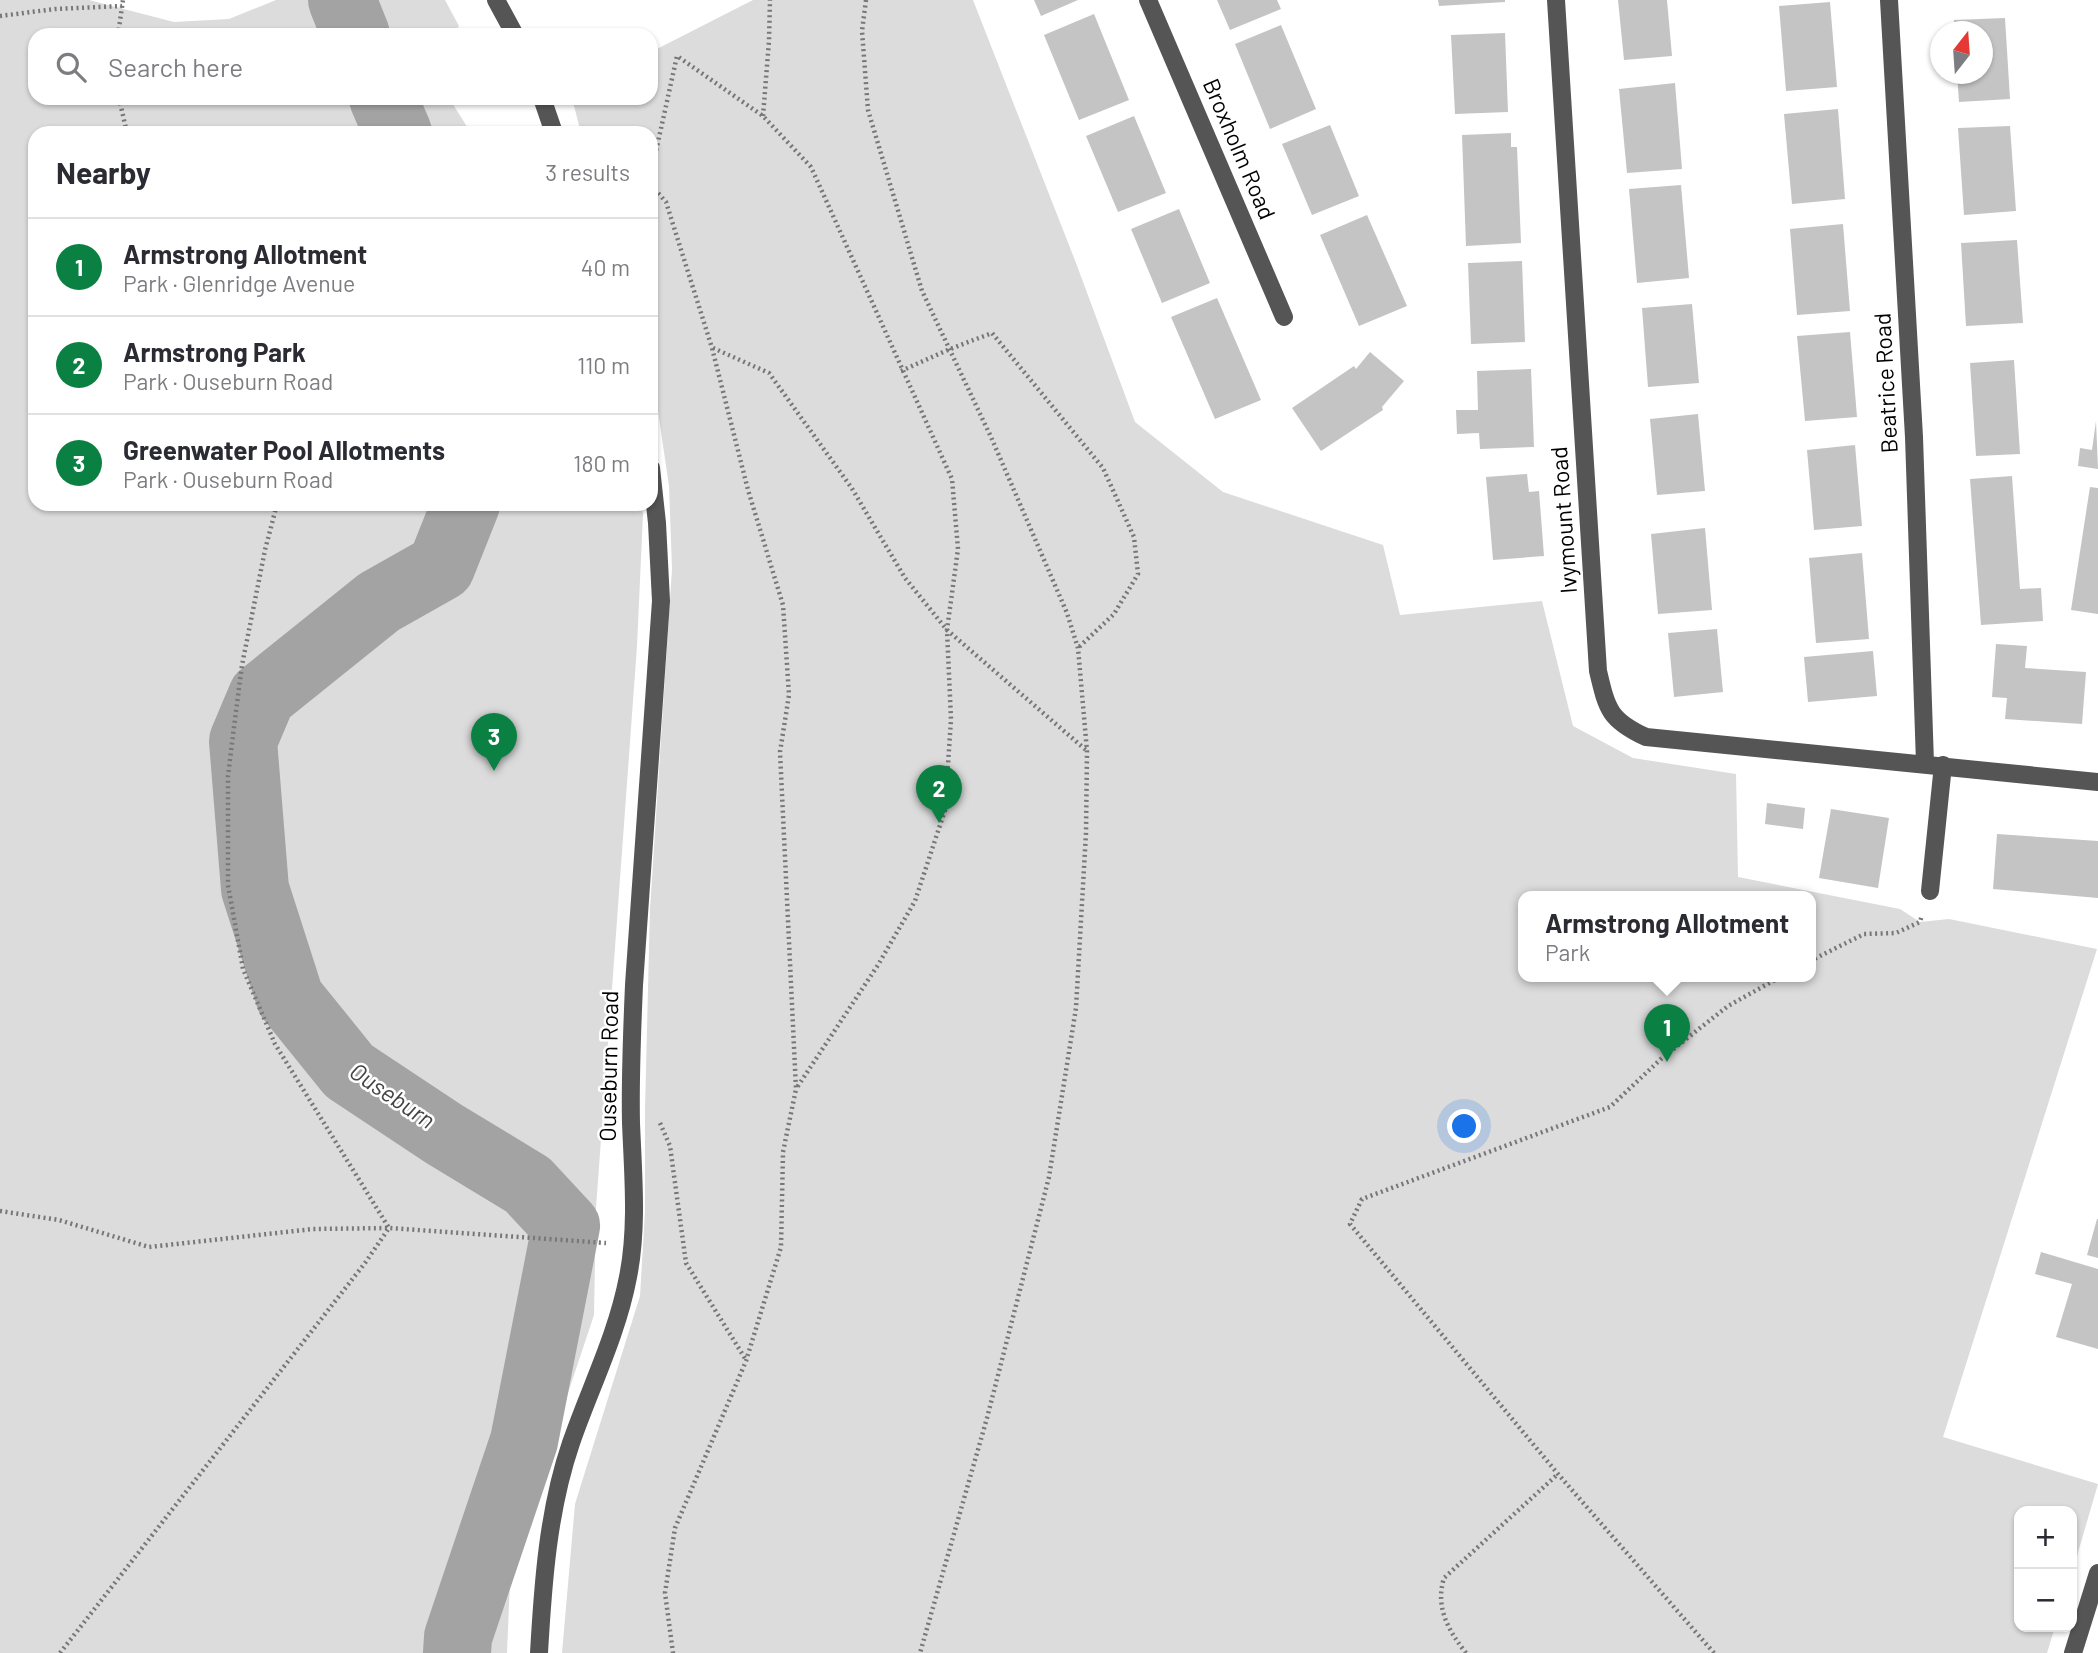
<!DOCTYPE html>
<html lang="en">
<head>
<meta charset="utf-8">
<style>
  body { margin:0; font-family:Barlow,sans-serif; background:#f7f7f7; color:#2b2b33 }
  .controls { position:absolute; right:21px; bottom:21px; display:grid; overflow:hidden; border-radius:14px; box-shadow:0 2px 5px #0004 }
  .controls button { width:63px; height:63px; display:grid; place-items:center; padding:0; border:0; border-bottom:2px solid #e1e1e2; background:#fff; color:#2b2b33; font:35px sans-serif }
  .compass { position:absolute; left:1930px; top:21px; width:63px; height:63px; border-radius:50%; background:#fff; box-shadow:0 2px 5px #0004; rotate:17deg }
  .you { position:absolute; left:1465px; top:1127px; width:24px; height:24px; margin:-18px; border:5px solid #fff; border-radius:50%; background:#1a73e8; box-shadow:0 0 0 10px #1a73e833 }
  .badge { display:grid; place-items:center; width:46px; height:46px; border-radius:50%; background:#0b8043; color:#fff; font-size:23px; font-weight:700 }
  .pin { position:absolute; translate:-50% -58px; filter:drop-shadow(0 2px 4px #0008) }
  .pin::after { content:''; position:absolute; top:37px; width:24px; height:21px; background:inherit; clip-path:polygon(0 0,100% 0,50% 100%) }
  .popup { position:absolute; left:1518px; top:891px; width:298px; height:91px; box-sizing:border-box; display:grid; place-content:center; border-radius:14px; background:#fff; filter:drop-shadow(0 2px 5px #0005); font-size:23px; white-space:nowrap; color:#7c7c81 }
  .popup b { font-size:26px; color:#2b2b33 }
  .popup::after { content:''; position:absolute; left:50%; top:100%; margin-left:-14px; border:14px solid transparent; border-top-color:#fff }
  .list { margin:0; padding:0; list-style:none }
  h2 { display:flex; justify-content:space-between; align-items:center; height:91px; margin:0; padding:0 28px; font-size:30px }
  h2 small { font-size:23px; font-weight:400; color:#7c7c81 }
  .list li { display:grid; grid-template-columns:46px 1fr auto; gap:21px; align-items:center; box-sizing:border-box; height:98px; padding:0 28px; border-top:2px solid #e1e1e2 }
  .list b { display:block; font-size:26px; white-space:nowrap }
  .list p { margin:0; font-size:23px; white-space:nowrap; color:#7c7c81 }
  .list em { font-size:23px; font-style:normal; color:#7c7c81 }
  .icon { flex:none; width:38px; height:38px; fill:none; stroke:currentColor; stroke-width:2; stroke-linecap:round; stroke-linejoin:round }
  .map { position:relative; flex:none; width:2098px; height:1653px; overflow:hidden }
  .search { position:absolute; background:#fff; box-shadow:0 2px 5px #0004; left:28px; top:28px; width:630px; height:77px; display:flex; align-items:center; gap:18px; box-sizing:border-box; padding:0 24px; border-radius:21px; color:#7c7c81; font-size:26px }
  .panel { position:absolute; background:#fff; box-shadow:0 2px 5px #0004; left:28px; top:126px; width:630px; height:385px; border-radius:21px }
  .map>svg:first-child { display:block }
  .green { fill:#dcdcdc; fill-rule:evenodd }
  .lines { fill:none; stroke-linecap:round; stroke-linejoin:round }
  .river { stroke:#a3a3a3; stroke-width:68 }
  .building { fill:#c4c4c4 }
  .path { stroke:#777; stroke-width:4.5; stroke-dasharray:2 3.5; stroke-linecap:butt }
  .minor { stroke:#555; stroke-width:18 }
  .labels { text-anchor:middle; stroke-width:5; stroke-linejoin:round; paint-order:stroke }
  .street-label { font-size:23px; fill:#000; stroke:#fff }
  .water-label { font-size:24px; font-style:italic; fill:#444; stroke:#fff }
</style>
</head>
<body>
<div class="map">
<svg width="2098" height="1653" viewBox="0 0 2098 1653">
  <rect width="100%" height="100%" fill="#fff"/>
  <g class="green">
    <path d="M0,0H89L174,22L229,19L276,0H445L459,26L452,35H35V98H449L471,133H35V504H641L643,514L637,646L596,1208L594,1315L535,1492L510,1581L507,1653H0Z"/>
    <path d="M753,0H973L1076,263L1135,422L1223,492L1383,545L1400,615L1542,601L1573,726L1633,758L1736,774L1738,877L1900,909L1920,922L1949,919L2097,949L1943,1437L2098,1484L2072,1573V1511H2019V1627H2055L2047,1653H562L575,1504L640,1296L645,1212V1109L650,909L672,569L669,486L651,364V133H581L572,98H651V52ZM1524,896H1810V976H1524Z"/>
  </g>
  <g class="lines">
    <g class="river">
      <path d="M342,0L356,35"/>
      <path d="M383,98L398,133"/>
      <path d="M457,1653L458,1637L524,1441L566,1226L528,1185L444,1134L349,1071L290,998L255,889L243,741L262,696L379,602L441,567L466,504"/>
    </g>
  </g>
  <g class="building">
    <path d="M1034,0H1078L1041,16Z"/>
    <path d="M1217,0H1277L1281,9L1230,30Z"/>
    <path d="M1438,0H1505V2L1439,6Z"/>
    <path d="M1618,0H1667L1672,56L1624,60Z"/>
    <path d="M1830,2L1837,87L1786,91L1779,6Z"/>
    <path d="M1094,14L1129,100L1079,120L1044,35Z"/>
    <path d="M2005,18L2010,99L1959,102L1957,74H1982V32H1954V20Z"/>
    <path d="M1281,25L1316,109L1270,129L1235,44Z"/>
    <path d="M1505,33L1508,112L1455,114L1451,35Z"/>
    <path d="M1675,83L1682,169L1627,173L1619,89Z"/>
    <path d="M1838,109L1845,199L1792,204L1784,114Z"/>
    <path d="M1134,116L1166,193L1118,212L1086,136Z"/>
    <path d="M1330,125L1359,196L1312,215L1282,144Z"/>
    <path d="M2010,126L2016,211L1964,215L1958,128Z"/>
    <path d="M1511,133V147H1517L1521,243L1466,246L1462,135Z"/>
    <path d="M1681,185L1689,278L1637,283L1629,189Z"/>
    <path d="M1179,209L1210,283L1162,303L1131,229Z"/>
    <path d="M1367,215L1407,306L1359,326L1320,235Z"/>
    <path d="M1843,224L1850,311L1797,315L1790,229Z"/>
    <path d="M2017,240L2023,323L1966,326L1961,243Z"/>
    <path d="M1522,261L1525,342L1471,344L1468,263Z"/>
    <path d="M1217,298L1261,400L1215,419L1171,317Z"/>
    <path d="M1692,304L1699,383L1648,387L1642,308Z"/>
    <path d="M1850,332L1857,417L1805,421L1797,336Z"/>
    <path d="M1370,352L1404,381L1382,407L1383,410L1321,451L1292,408L1354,366L1356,369Z"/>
    <path d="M2014,360L2020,454L1976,456L1970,363Z"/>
    <path d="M1531,369L1534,447L1480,449L1479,433L1457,434L1456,410H1478L1477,371Z"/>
    <path d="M1698,414L1705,491L1657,495L1650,419Z"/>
    <path d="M2096,421L2098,469L2078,466L2080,448L2092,450Z"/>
    <path d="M1855,445L1862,526L1814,530L1807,450Z"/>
    <path d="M1527,474L1529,492L1539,491L1544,556L1493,560L1486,477Z"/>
    <path d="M2012,476L2020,589L2041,588L2043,621L1981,625L1970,479Z"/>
    <path d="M2090,487L2098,488V614L2071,610Z"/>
    <path d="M1705,528L1712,610L1658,614L1651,534Z"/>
    <path d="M1862,553L1869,639L1816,643L1809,558Z"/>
    <path d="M1717,629L1723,692L1674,697L1668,633Z"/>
    <path d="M1996,644L2027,646L2025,668L2086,672L2082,724L2005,719L2007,698L1992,697Z"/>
    <path d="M1873,651L1877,696L1808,702L1804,657Z"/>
    <path d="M1767,803L1805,808L1803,829L1765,824Z"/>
    <path d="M1831,809L1889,818L1878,888L1819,878Z"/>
    <path d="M1997,834L2098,841V898L1993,889Z"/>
    <path d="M2097,1219H2098V1258L2087,1255Z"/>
    <path d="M2041,1252L2098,1269V1349L2056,1337L2072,1284L2035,1274Z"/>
  </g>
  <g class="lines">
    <g class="path">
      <path d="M866,0L862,31L868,110L922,291L991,437L1067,613L1078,648L1087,751L1086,833L1076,1008L1049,1177L987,1418L920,1653"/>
      <path d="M0,16L55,9L122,6"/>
      <path d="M118,35L123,0"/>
      <path d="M119,98L127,133"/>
      <path d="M763,116L769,41L770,0"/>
      <path d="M651,160L656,151L677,56L763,116L811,167L952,479L958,549L947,630L951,719L945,810L915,901L878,965L796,1089"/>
      <path d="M651,185L666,202L712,348L748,490L783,605L789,695L780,752L796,1089L783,1152L781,1247L746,1361L675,1528L665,1593L673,1653"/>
      <path d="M713,348L769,373L851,487L905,578L947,630L1086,750"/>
      <path d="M901,371L950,349L992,333L1103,468L1134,537L1138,574L1114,614L1078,648"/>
      <path d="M1810,961L1864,934L1896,933L1920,922L1922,915"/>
      <path d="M660,1123L670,1146L686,1263L746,1360"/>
      <path d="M0,1211L59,1220L149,1247L313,1229L389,1228L606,1243"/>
      <path d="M60,1653L365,1263L389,1228L275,1044L243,969L228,885V776L234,727L242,665L265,550L277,504"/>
      <path d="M1466,1653C1448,1630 1435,1607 1444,1578L1558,1474"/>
      <path d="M1714,1653L1558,1474L1350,1224L1362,1199L1610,1107L1662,1058L1728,1006L1782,976"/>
    </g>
    <g class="minor">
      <path d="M496,0L515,35"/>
      <path d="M1148,0L1284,317"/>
      <path d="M1556,0L1598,671C1607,709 1609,720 1646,737L2098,782"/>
      <path d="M1889,0L1914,437L1925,763"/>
      <path d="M542,98L554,133"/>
      <path d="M1930,891L1943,765"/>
      <path d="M539,1653C543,1583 548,1510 571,1443C590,1388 617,1335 628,1277C638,1227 633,1174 631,1123C630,1077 632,1031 634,985L661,601L657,523L651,468"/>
      <path d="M2073,1653L2098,1573"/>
    </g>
  </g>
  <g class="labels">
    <g class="street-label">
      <text transform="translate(1239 149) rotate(67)" y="8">Broxholm Road</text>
      <text transform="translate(1886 383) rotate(-93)" y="8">Beatrice Road</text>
      <text transform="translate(1564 520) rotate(-94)" y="8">Ivymount Road</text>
      <text transform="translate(609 1066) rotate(-89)" y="8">Ouseburn Road</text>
    </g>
    <g class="water-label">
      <text transform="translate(392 1096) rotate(34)" y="8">Ouseburn</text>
    </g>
  </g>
</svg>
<div class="controls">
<button>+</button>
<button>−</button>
</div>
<svg class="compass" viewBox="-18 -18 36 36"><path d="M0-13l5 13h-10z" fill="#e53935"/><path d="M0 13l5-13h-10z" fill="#7c7c81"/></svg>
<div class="you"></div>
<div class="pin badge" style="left:1667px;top:1062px">1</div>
<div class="popup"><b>Armstrong Allotment</b>Park</div>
<div class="pin badge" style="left:939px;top:823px">2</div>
<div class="pin badge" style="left:494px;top:771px">3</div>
<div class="search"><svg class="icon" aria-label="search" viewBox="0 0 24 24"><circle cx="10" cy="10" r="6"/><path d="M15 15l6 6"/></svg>Search here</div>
<section class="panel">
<h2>Nearby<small>3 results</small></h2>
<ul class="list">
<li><span class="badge">1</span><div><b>Armstrong Allotment</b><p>Park · Glenridge Avenue</p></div><em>40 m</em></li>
<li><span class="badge">2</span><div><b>Armstrong Park</b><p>Park · Ouseburn Road</p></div><em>110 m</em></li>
<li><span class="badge">3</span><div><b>Greenwater Pool Allotments</b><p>Park · Ouseburn Road</p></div><em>180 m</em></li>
</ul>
</section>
</div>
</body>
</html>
